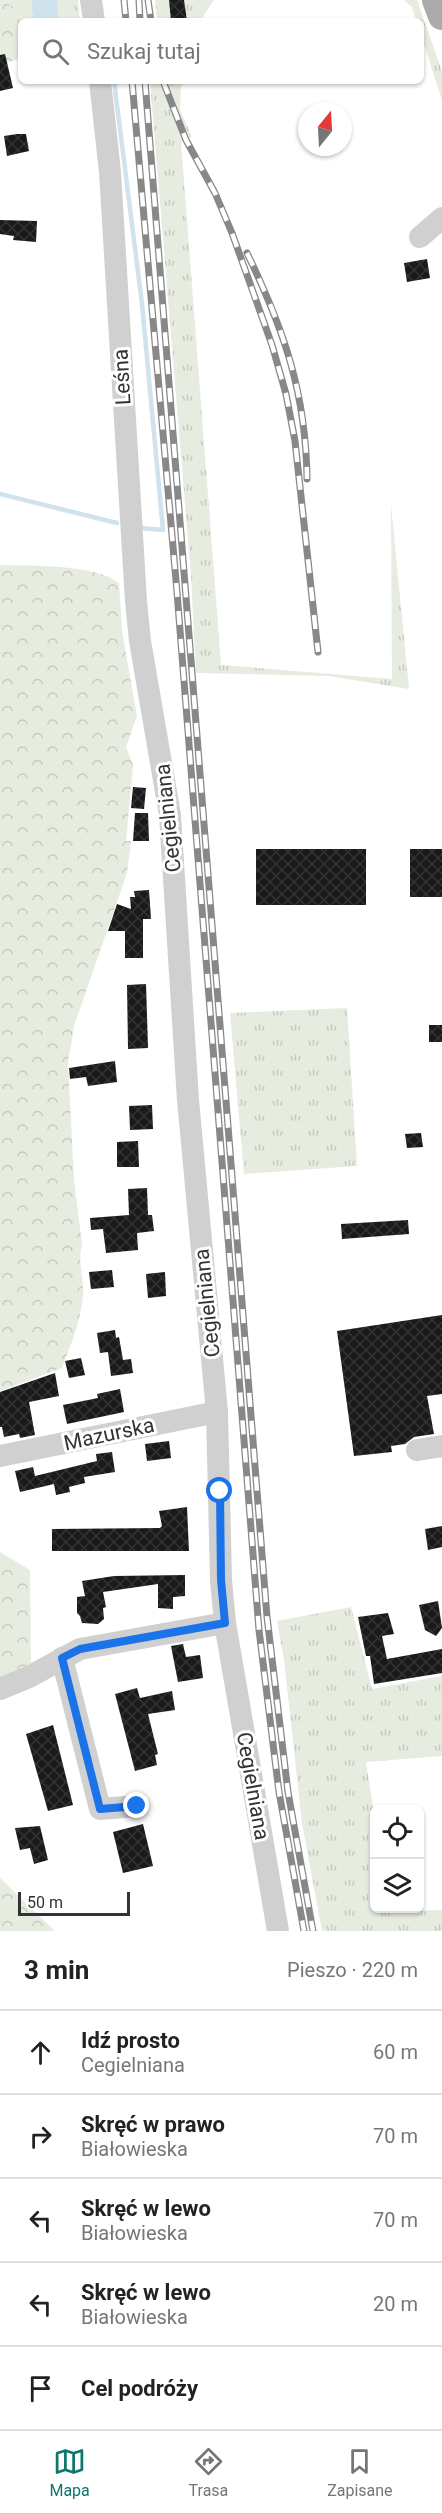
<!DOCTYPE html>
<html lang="pl">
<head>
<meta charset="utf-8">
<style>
  body { margin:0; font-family:Roboto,sans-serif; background:#f6f6f6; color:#222 }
  .controls { position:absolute; right:18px; bottom:18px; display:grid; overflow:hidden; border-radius:9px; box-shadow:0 2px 4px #0004 }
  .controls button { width:54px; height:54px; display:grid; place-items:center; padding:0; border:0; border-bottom:2px solid #e0e0e0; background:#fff; color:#222; font:30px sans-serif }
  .compass { position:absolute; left:298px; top:102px; width:54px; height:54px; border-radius:50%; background:#fff; box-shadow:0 2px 4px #0004; rotate:18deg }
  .scale { position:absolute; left:18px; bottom:15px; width:112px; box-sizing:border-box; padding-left:6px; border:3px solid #333; border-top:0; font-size:16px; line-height:21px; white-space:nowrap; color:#333; -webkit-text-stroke:4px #fff; paint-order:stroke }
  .stop { position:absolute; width:18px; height:18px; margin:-14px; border:4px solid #1a73e8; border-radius:50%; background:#fff }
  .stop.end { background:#1a73e8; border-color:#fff; box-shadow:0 2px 6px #0008 }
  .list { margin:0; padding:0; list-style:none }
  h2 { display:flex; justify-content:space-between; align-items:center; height:78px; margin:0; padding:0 24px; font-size:26px }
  h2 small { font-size:20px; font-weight:400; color:#767676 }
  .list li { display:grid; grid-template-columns:39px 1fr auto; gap:18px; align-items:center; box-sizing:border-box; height:84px; padding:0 24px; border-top:2px solid #e0e0e0 }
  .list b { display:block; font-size:22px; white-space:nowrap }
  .list p { margin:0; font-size:20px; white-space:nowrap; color:#767676 }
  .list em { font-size:20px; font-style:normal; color:#767676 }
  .icon { flex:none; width:33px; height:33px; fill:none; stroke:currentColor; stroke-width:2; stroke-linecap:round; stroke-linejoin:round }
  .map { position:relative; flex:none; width:442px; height:1931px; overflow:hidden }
  .search { position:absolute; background:#fff; box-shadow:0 2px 4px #0004; left:18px; right:18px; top:18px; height:66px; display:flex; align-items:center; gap:15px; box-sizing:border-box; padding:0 21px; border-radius:9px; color:#767676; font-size:22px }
  .sheet { height:498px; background:#fff }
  nav { display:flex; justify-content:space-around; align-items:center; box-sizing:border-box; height:84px; border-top:2px solid #e0e0e0; background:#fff; font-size:16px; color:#767676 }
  nav a { display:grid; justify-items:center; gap:3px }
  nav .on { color:#0f766e }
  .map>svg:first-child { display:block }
  .grass { fill:url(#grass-tufts) }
  .forest { fill:url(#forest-crowns) }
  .water { fill:#cfe2ee }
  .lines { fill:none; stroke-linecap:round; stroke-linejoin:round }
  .stream { stroke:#cfe2ee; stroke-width:4.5 }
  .building { fill:url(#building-cross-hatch) }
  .minor { stroke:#d0d0d0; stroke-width:22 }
  .major { stroke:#ababab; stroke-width:28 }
  .rail-casing { stroke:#888; stroke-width:7 }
  .rail { stroke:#fff; stroke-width:4.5; stroke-dasharray:14; stroke-linecap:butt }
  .route { stroke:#1a73e8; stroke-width:8 }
  .labels { text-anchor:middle; stroke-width:6; stroke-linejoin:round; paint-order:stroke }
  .street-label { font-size:21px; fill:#333; stroke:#fff }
</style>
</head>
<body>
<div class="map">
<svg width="442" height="1931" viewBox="0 0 442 1931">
  <defs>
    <pattern id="grass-tufts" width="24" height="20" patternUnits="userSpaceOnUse" patternTransform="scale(1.5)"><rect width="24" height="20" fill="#e6ecdf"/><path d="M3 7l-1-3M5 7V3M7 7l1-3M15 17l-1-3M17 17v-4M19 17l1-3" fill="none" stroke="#c6cbc0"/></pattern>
    <pattern id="forest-crowns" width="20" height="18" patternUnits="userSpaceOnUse" patternTransform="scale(1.5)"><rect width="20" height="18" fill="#e6ecdf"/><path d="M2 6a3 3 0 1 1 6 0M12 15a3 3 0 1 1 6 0" fill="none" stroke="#c6cbc0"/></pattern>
    <pattern id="building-cross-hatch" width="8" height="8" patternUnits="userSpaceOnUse" patternTransform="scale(1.5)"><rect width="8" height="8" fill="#1a1a1a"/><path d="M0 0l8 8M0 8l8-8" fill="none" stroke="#333"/></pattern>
  </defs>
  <rect width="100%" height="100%" fill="#fff"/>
  <g class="grass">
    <path d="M6,0H31L33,21L21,22Z"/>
    <path d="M57,0H78L80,21H59Z"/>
    <path d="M155,0H214L204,15L202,21H157Z"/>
    <path d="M404,0H417L442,71V100L421,35V21H416L412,7Z"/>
    <path d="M150,81H187L181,86L180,110L192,137L181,142L221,665L392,679L391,505L409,689L329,676L196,673L191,576Z"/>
    <path d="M347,1008L357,1166L244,1174L230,1013Z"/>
    <path d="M351,1607L372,1689L442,1676V1756L366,1762L374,1813V1908L391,1909L392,1911L442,1910V1931H322L302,1823L284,1660L277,1621Z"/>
  </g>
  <g class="forest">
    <path d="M0,0H6L21,22V59L0,64Z"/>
    <path d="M0,565C31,566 95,564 119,583L122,631L137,716L126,747L133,765L126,841H131L127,873L73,1029C73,1041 69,1051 68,1063L74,1180L82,1244C77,1261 84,1278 83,1295C81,1321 71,1344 62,1368L0,1391Z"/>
    <path d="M0,1552L30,1570L31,1667L0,1684Z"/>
    <path d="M0,1878L55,1931H0Z"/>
  </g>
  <path class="water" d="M31,0H57L59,21H33Z"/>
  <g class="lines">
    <g class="stream">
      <path d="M114,81L142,304L163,530L141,528"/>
      <path d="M0,494L117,523"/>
    </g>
  </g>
  <g class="building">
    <path d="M169,0H184L187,21H171Z"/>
    <path d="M5,54L13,88L0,91V55Z"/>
    <path d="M17,134H26L29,151L7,156L4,136Z"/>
    <path d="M0,220L37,221L36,242L13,240L14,236L0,234Z"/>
    <path d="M427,259L430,278L407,282L404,263Z"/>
    <path d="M133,787L146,788L144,809L131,808Z"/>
    <path d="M135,813H148L149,841H133Z"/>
    <rect x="256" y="849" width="110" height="56"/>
    <rect x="410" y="849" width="32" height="48"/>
    <path d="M149,890L151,919H143V958H125V931H108L117,904L131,909L130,897H135L134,891Z"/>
    <path d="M146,984L148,1048L128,1049L127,985Z"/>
    <rect x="429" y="1025" width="13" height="17"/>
    <path d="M115,1061L117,1082L88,1086L86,1077L70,1079L69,1068Z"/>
    <path d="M152,1105L153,1129L130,1130L129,1106Z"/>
    <path d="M421,1133L423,1147L407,1148L405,1134Z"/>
    <path d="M138,1141L139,1167H117V1142Z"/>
    <path d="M147,1188L148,1215H152L154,1231L137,1233L138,1250L106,1253L103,1229L91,1230L90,1218L129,1215L128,1189Z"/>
    <path d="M408,1220L409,1234L342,1239L341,1224Z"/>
    <path d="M112,1270L114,1287L91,1289L89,1272Z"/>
    <path d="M165,1272L166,1296L148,1298L146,1274Z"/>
    <path d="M442,1315V1394L427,1396L434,1434L414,1437L405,1444L391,1446L392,1452L354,1456L337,1331Z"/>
    <path d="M115,1330L116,1338L119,1337L123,1360L131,1359L133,1373L111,1376L108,1352L100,1353L97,1333Z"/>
    <path d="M81,1358L85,1375L69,1378L65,1361Z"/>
    <path d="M55,1373L59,1396L29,1402L35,1435L20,1438L19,1434L4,1437L2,1427H0V1392Z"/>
    <path d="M120,1389L124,1412L67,1424L63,1405L98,1398L97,1394Z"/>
    <path d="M169,1441L171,1458L147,1461L145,1444Z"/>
    <path d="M112,1452L115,1472L84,1477L85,1483L69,1487L70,1492L56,1495L54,1484L20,1492L15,1471L33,1467L35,1476L97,1461L96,1454Z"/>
    <path d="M187,1507L189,1551H52V1529L160,1528L162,1526L159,1511Z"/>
    <path d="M442,1526V1547L428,1550L425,1529Z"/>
    <path d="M185,1575V1596L173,1597V1609L158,1608V1584L103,1592L106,1607L103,1608L104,1619L98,1624L82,1623L80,1616L77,1613V1597L85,1596L82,1581L114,1576Z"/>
    <path d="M438,1601L442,1628L436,1636L425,1630L419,1605Z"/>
    <path d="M388,1613L394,1634L382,1636L387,1659L442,1649V1673L374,1684L370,1656H366L358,1617Z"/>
    <path d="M183,1644L186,1657L200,1655L203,1678L178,1682L171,1646Z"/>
    <path d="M137,1688L140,1698L172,1691L175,1710L148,1714L158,1754L155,1755L157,1765L135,1771L115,1694Z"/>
    <path d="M53,1725L73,1805L48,1811L26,1734Z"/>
    <path d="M143,1824L153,1866L123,1873L113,1832Z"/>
    <path d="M40,1826L48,1860L34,1864L30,1848L20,1850L15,1828Z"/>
  </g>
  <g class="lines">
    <g class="minor">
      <path d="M91,0L94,21"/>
      <path d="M100,81L110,172L136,601L140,641L170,815L188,1100L217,1412L221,1580L225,1623L278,1931"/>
      <path d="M420,237L442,218"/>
      <path d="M417,1450L442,1446"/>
      <path d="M0,1456L217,1412"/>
      <path d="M62,1658L100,1809L137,1806"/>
      <path d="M0,1689L29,1677L80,1649L225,1623"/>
    </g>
    <path class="major" d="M436,0L442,16"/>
    <defs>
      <g id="rail">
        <path d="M124,0L126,21"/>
        <path d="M139,0L140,21"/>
        <path d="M148,0L151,21"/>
        <path d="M132,81L177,592L259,1630L279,1792L304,1931"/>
        <path d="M145,81L267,1617L288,1792L313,1931"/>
        <path d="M163,81L186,140L215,193L232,233L272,345L286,394L295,441L318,652"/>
        <path d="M247,253C284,330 306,393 307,479"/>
      </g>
    </defs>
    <use href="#rail" class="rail-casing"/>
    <use href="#rail" class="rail"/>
  </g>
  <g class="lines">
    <path class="route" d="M137,1806L100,1809L62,1658L80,1649L225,1623L221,1580L220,1491"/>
  </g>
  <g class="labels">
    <g class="street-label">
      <text transform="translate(122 377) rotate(-93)" y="7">Leśna</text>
      <text transform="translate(168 818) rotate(-96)" y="7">Cegielniana</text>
      <text transform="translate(207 1303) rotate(-96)" y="7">Cegielniana</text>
      <text transform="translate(109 1434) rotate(-12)" y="7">Mazurska</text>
      <text transform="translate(253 1786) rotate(80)" y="7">Cegielniana</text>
    </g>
  </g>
</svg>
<div class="controls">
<button><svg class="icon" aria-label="locate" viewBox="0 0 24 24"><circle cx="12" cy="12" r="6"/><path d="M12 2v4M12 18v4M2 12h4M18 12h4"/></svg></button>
<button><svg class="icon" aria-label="layers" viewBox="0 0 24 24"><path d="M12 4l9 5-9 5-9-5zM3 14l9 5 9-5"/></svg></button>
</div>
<svg class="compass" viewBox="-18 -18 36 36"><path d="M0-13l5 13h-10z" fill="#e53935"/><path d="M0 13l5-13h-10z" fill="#767676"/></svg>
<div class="scale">50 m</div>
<div class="stop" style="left:220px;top:1491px"></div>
<div class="stop end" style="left:137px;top:1806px"></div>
<div class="search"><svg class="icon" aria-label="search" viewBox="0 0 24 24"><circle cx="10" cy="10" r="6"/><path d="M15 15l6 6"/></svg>Szukaj tutaj</div>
</div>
<section class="sheet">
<h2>3 min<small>Pieszo · 220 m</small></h2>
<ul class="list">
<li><svg class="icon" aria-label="ahead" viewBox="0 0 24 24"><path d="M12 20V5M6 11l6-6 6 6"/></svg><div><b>Idź prosto</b><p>Cegielniana</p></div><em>60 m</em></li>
<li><svg class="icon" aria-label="right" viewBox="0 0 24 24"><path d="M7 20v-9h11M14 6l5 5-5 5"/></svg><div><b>Skręć w prawo</b><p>Białowieska</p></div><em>70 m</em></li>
<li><svg class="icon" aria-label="left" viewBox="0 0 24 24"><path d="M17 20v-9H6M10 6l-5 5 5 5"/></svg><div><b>Skręć w lewo</b><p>Białowieska</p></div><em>70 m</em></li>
<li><svg class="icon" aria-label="left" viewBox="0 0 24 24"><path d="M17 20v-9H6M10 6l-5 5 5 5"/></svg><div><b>Skręć w lewo</b><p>Białowieska</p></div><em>20 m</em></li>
<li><svg class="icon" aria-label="arrive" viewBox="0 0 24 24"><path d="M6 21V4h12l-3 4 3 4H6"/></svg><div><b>Cel podróży</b></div></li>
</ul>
</section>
<nav>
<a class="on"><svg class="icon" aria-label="map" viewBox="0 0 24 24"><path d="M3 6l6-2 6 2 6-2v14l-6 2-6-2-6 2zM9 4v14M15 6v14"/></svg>Mapa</a>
<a><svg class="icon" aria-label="directions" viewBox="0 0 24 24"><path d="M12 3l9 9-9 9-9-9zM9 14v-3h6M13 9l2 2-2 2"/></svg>Trasa</a>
<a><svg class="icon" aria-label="saved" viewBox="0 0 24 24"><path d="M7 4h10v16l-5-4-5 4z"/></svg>Zapisane</a>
</nav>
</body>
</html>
